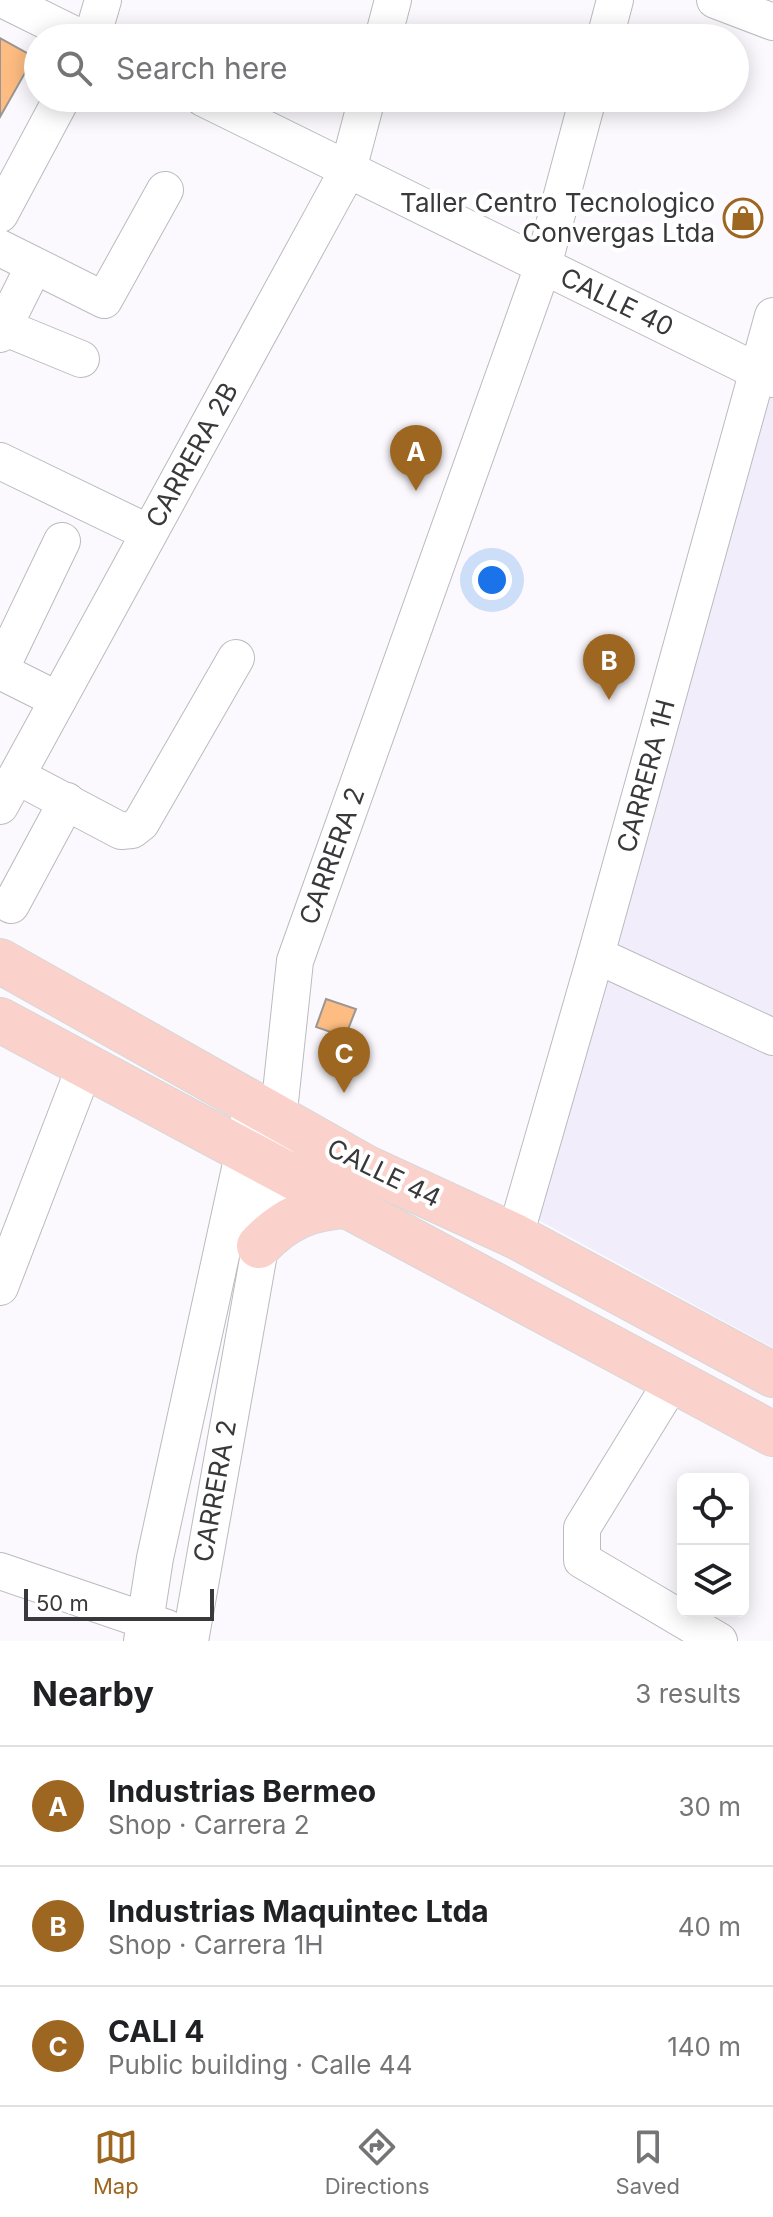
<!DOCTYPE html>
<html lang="en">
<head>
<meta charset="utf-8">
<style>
  body { margin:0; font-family:Inter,sans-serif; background:#f6f6f6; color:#202124 }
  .controls { position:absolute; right:24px; bottom:24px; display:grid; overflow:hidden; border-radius:12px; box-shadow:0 4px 20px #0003 }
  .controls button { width:72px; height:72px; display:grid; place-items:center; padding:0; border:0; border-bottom:2px solid #e0e0e0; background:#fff; color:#202124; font:40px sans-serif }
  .scale { position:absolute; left:24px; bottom:20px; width:190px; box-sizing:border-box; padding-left:8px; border:4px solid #39393b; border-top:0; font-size:22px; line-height:28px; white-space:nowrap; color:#39393b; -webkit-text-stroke:6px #fff; paint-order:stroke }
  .you { position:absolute; left:492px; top:580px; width:28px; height:28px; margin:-20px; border:6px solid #fff; border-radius:50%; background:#1a73e8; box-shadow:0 0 0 12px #1a73e833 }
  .badge { display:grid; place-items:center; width:52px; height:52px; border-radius:50%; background:#9d6621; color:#fff; font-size:26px; font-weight:700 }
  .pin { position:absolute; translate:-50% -66px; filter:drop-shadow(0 2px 4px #0008) }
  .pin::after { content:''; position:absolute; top:42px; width:28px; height:24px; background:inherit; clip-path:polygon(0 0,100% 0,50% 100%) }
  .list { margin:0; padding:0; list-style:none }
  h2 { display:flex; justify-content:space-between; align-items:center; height:104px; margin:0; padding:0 32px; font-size:34px }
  h2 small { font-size:26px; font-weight:400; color:#757577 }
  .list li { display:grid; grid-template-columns:52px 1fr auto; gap:24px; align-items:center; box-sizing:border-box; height:120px; padding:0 32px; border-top:2px solid #e0e0e0 }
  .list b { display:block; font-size:30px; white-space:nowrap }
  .list p { margin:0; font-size:26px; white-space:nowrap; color:#757577 }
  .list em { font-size:26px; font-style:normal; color:#757577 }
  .icon { flex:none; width:44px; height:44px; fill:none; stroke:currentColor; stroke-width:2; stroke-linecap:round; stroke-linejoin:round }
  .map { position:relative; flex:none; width:773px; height:1641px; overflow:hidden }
  .search { position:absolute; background:#fff; box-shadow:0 4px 20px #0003; left:24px; right:24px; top:24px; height:88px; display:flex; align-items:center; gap:20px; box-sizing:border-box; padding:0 28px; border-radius:44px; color:#757577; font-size:30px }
  .sheet { height:464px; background:#fff }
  nav { display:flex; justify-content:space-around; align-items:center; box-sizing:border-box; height:112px; border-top:2px solid #e0e0e0; background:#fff; font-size:22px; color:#757577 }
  nav a { display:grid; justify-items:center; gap:4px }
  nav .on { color:#9d6621 }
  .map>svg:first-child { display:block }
  .built { fill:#f1edfa }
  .building { fill:#fdbc81; stroke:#9b9693; stroke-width:2 }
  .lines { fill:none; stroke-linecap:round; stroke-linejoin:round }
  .minor-casing { stroke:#bbbabf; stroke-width:38 }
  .major-casing { stroke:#d7d7d8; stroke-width:46 }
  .minor { stroke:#fff; stroke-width:36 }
  .major { stroke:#fbd2cb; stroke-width:44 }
  .labels { text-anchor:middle; stroke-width:8; stroke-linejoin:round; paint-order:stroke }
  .poi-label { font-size:26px; fill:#39393b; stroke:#fff; text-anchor:end }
  .street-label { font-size:26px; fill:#39393b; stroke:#fff }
</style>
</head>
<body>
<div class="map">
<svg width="773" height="1641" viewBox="0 0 773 1641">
  <rect width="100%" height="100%" fill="#fbf9fe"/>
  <path class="built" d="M773,379V1348L522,1211Z"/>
  <g class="building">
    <path d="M0,38L34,57L0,117Z"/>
    <path d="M326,999L356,1009L345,1037L316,1027Z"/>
  </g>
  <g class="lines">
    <defs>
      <g id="minor">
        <path d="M4,0L81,38"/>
        <path d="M715,0L773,22"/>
        <path d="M92,38L103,0"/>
        <path d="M383,38L393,0"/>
        <path d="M605,38L615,0"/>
        <path d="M203,98L773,379"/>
        <path d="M0,214L62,98"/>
        <path d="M0,248L104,300L165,190"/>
        <path d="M3,327L81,359"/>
        <path d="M0,334L34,266"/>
        <path d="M0,461L149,533"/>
        <path d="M0,670L62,541"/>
        <path d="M0,671L58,700"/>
        <path d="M17,776L121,831L132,830L141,823L236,658"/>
        <path d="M0,806L348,170L367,98"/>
        <path d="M11,905L67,801"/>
        <path d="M596,955L773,1037"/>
        <path d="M515,1236L596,955L773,316"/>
        <path d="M0,1287L85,1066"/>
        <path d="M673,1380L582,1528V1560L719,1641"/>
        <path d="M0,1571L167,1628"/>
        <path d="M142,1641L155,1558L244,1150L252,1103"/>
        <path d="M190,1641L271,1186L295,961L543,266L588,98"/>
      </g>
      <g id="major">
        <path d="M0,961L367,1168L515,1236L773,1375"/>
        <path d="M0,1020L773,1434"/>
        <path d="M259,1246C284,1219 311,1207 348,1206"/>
      </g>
    </defs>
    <use href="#minor" class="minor-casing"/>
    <use href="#major" class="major-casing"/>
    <use href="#minor" class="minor"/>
    <use href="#major" class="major"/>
  </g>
  <defs>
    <symbol id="shop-ring" viewBox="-11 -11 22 22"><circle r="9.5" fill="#fff" stroke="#9d6621" stroke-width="1.5"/><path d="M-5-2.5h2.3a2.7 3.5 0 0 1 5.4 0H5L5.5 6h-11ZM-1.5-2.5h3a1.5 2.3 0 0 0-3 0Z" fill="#9d6621"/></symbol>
  </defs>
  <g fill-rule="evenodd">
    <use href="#shop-ring" x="721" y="196" width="44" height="44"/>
  </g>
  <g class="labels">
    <g class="poi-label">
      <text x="715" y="212">Taller Centro Tecnologico<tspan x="715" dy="30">Convergas Ltda</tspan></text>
    </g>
    <g class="street-label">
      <text transform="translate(617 302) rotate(26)" y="9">CALLE 40</text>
      <text transform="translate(192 455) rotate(-61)" y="9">CARRERA 2B</text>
      <text transform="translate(646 776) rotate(-75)" y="9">CARRERA 1H</text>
      <text transform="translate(332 856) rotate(-70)" y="9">CARRERA 2</text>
      <text transform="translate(384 1173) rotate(26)" y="9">CALLE 44</text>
      <text transform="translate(215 1491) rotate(-80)" y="9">CARRERA 2</text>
    </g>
  </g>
</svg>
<div class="controls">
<button><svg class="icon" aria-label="locate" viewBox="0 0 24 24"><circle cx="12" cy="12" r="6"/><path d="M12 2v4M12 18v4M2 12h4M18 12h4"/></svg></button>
<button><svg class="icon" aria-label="layers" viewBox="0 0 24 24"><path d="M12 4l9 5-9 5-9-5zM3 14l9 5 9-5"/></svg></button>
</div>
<div class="scale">50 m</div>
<div class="you"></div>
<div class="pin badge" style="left:416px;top:491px">A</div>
<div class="pin badge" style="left:609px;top:700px">B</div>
<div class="pin badge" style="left:344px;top:1093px">C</div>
<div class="search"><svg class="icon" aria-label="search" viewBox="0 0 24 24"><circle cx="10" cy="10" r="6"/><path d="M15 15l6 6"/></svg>Search here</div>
</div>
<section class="sheet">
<h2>Nearby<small>3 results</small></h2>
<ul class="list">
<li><span class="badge">A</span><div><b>Industrias Bermeo</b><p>Shop · Carrera 2</p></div><em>30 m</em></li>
<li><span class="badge">B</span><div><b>Industrias Maquintec Ltda</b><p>Shop · Carrera 1H</p></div><em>40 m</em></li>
<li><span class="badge">C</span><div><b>CALI 4</b><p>Public building · Calle 44</p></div><em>140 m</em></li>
</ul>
</section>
<nav>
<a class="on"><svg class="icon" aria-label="map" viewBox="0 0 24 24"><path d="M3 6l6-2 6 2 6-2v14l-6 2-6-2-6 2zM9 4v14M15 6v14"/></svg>Map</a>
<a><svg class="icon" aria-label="directions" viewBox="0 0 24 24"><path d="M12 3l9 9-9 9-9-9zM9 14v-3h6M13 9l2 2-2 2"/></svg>Directions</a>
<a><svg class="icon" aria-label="saved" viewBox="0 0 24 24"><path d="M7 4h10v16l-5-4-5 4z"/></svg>Saved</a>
</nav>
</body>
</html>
